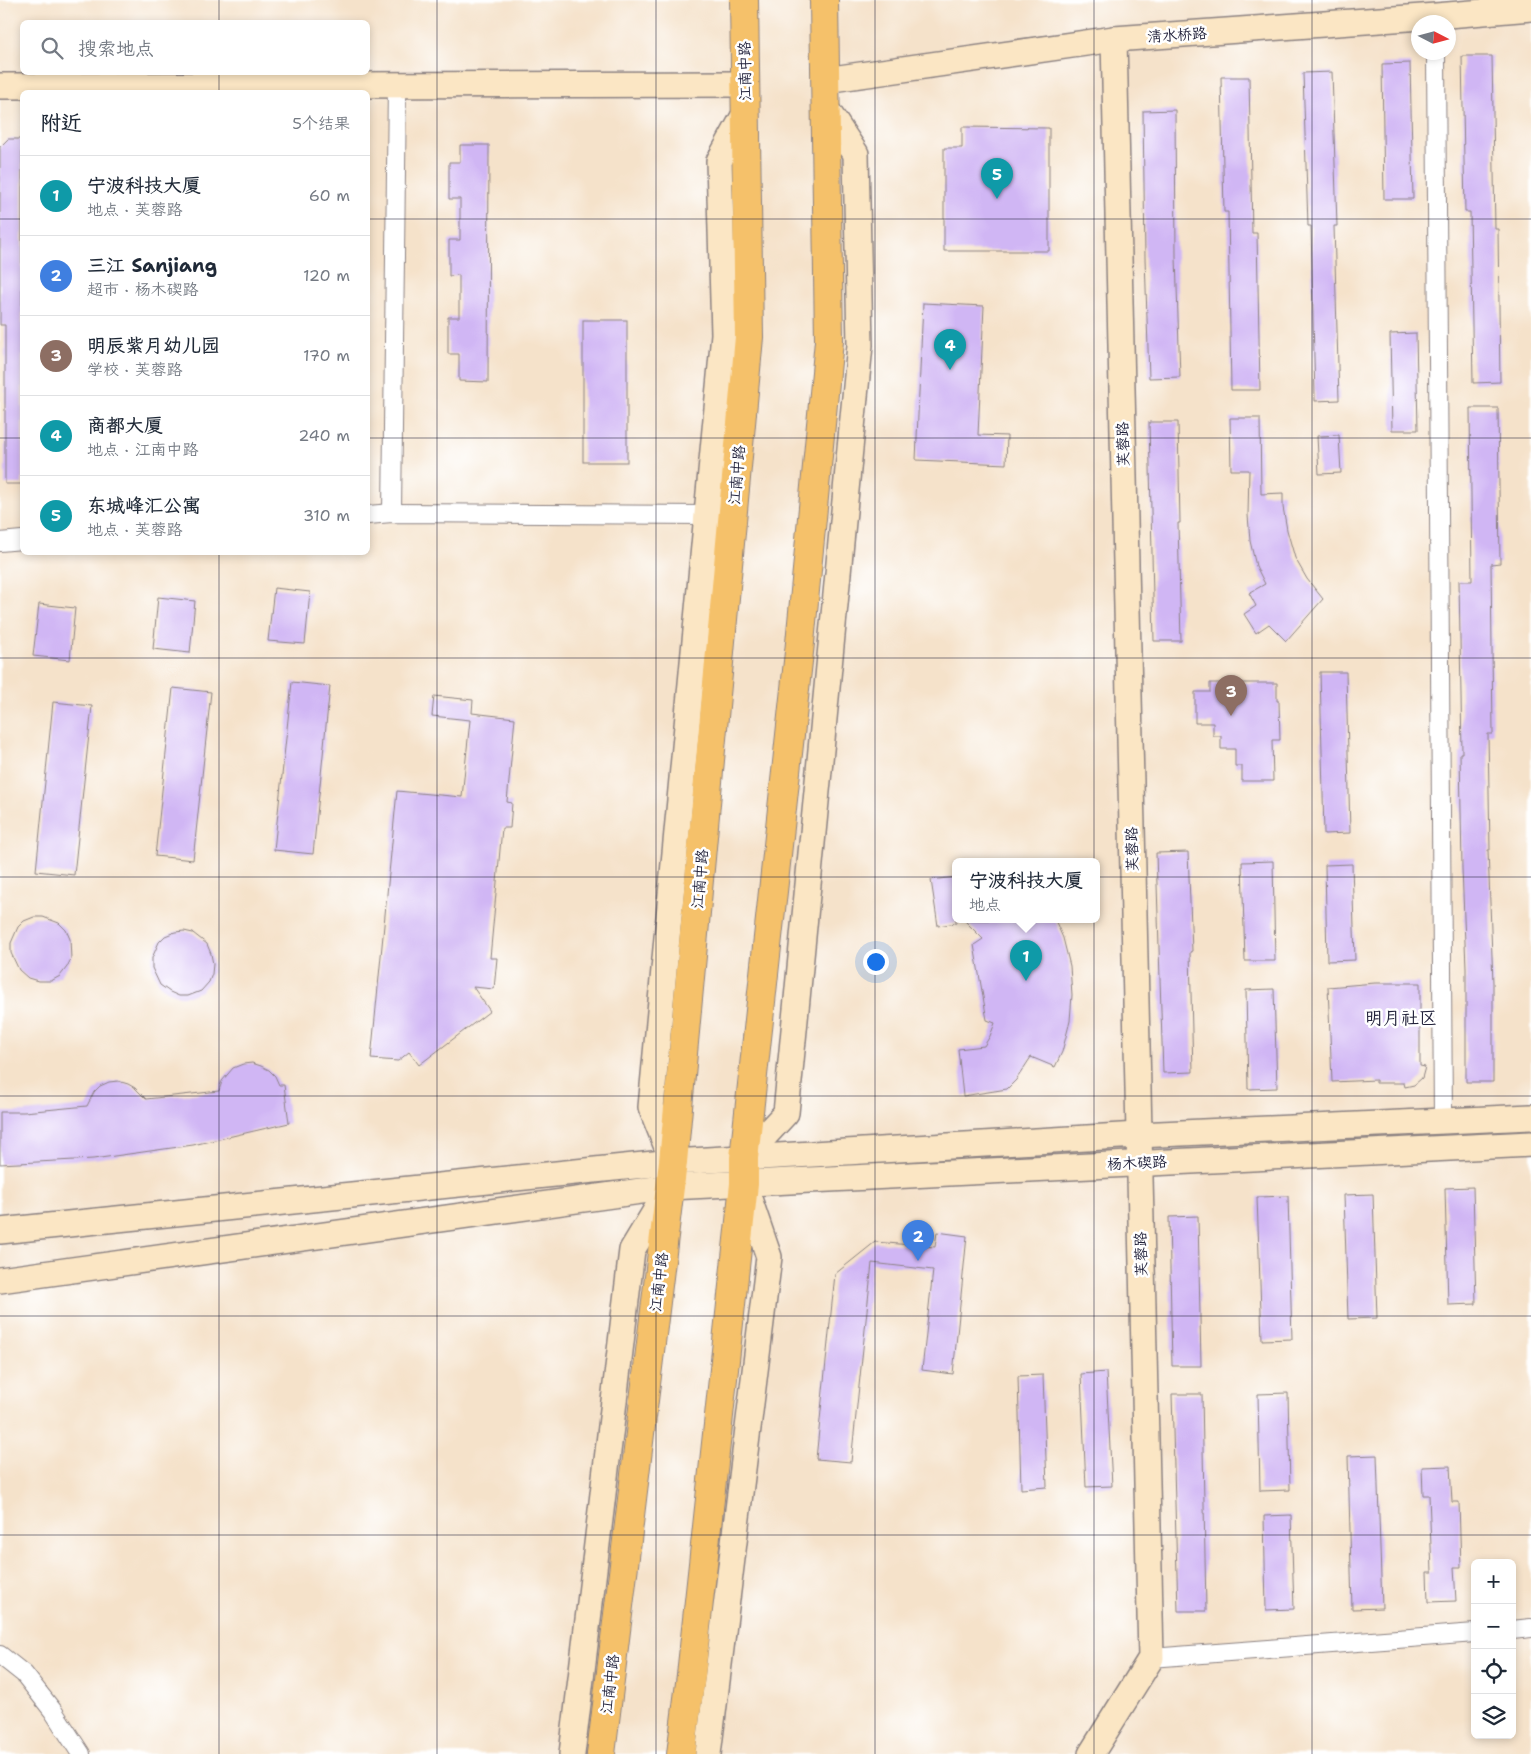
<!DOCTYPE html>
<html lang="zh">
<head>
<meta charset="utf-8">
<style>
  body { margin:0; font-family:"Shantell Sans","LXGW WenKai TC",sans-serif; background:#f6f6f7; color:#1f2937 }
  .controls { position:absolute; right:15px; bottom:15px; display:grid; overflow:hidden; border-radius:8px; box-shadow:0 2px 8px #0003 }
  .controls button { width:45px; height:45px; display:grid; place-items:center; padding:0; border:0; border-bottom:1px solid #e0e1e3; background:#fff; color:#1f2937; font:25px sans-serif }
  .compass { position:absolute; left:1411px; top:15px; width:45px; height:45px; border-radius:50%; background:#fff; box-shadow:0 2px 8px #0003; rotate:96deg }
  .you { position:absolute; left:875px; top:961px; width:18px; height:18px; margin:-12px; border:4px solid #fff; border-radius:50%; background:#1a73e8; box-shadow:0 0 0 8px #1a73e833 }
  .badge { display:grid; place-items:center; width:32px; height:32px; border-radius:50%; background:#b5179e; color:#fff; font-size:16px; font-weight:700 }
  .pin { position:absolute; translate:-50% -41px; filter:drop-shadow(0 1px 2px #0008) }
  .pin::after { content:''; position:absolute; top:26px; width:18px; height:15px; background:inherit; clip-path:polygon(0 0,100% 0,50% 100%) }
  .popup { position:absolute; left:952px; top:858px; width:148px; height:65px; box-sizing:border-box; display:grid; place-content:center; border-radius:8px; background:#fff; filter:drop-shadow(0 1px 4px #0005); font-size:16px; white-space:nowrap; color:#747a83 }
  .popup b { font-size:19px; color:#1f2937 }
  .popup::after { content:''; position:absolute; left:50%; top:100%; margin-left:-10px; border:10px solid transparent; border-top-color:#fff }
  .list { margin:0; padding:0; list-style:none }
  h2 { display:flex; justify-content:space-between; align-items:center; height:65px; margin:0; padding:0 20px; font-size:21px }
  h2 small { font-size:16px; font-weight:400; color:#747a83 }
  .list li { display:grid; grid-template-columns:32px 1fr auto; gap:15px; align-items:center; box-sizing:border-box; height:80px; padding:0 20px; border-top:1px solid #e0e1e3 }
  .list b { display:block; font-size:19px; white-space:nowrap }
  .list p { margin:0; font-size:16px; white-space:nowrap; color:#747a83 }
  .list em { font-size:16px; font-style:normal; color:#747a83 }
  .icon { flex:none; width:28px; height:28px; fill:none; stroke:currentColor; stroke-width:2; stroke-linecap:round; stroke-linejoin:round }
  .map { position:relative; flex:none; width:1531px; height:1754px; overflow:hidden }
  .search { position:absolute; background:#fff; box-shadow:0 2px 8px #0003; left:20px; top:20px; width:350px; height:55px; display:flex; align-items:center; gap:12px; box-sizing:border-box; padding:0 18px; border-radius:8px; color:#747a83; font-size:19px }
  .panel { position:absolute; background:#fff; box-shadow:0 2px 8px #0003; left:20px; top:90px; width:350px; height:465px; border-radius:8px }
  .map>svg:first-child { display:block }
  .building { fill:#d0b6f4 }
  .lines { fill:none; stroke-linecap:round; stroke-linejoin:round }
  .street-casing { stroke:#8c8282; stroke-width:20 }
  .secondary-casing { stroke:#8c8282; stroke-width:28 }
  .primary-casing { stroke:#8c8282; stroke-width:30 }
  .street { stroke:#fff; stroke-width:18 }
  .secondary { stroke:#fbe6c4; stroke-width:25 }
  .primary { stroke:#f5c16b; stroke-width:28 }
  .grid { fill:none; stroke:#22223b; stroke-width:1; stroke-opacity:0.55 }
  .labels { text-anchor:middle; stroke-width:5; stroke-linejoin:round; paint-order:stroke }
  .street-label { font-size:15px; fill:#22223b; stroke:#fff }
  .quarter-label { font-size:18px; fill:#22223b; stroke:#fff }
</style>
</head>
<body>
<div class="map">
<svg width="1531" height="1754" viewBox="0 0 1531 1754">
  <rect width="100%" height="100%" fill="#fff"/>
  <filter id="ink" filterUnits="userSpaceOnUse"><feTurbulence type="fractalNoise" baseFrequency=".02" numOctaves="2"/><feDisplacementMap in="SourceGraphic" scale="10" xChannelSelector="R" yChannelSelector="G"/><feConvolveMatrix kernelMatrix="1 2 1 2 8 2 1 2 1" color-interpolation-filters="sRGB"/></filter>
  <filter id="wash" filterUnits="userSpaceOnUse"><feTurbulence type="fractalNoise" baseFrequency=".0096" numOctaves="4" result="noise"/><feDisplacementMap in="SourceGraphic" scale="20" xChannelSelector="R" yChannelSelector="G"/><feGaussianBlur stdDeviation="1.12" result="paint"/><feColorMatrix in="noise" values="0 0 0 0 0 0 0 0 0 0 0 0 0 0 0 0 0 1.4 0 .05"/><feComposite in="paint" operator="in"/></filter>
  <g filter="url(#wash)">
    <rect width="100%" height="100%" fill="#f5e2ca"/>
    <g id="blocks">
      <g class="building">
        <path d="M1462,56H1492L1495,229H1498L1500,382L1473,383L1470,212H1465Z"/>
        <path d="M1410,63L1413,199H1384L1382,64Z"/>
        <path d="M1332,72L1337,226H1334L1339,400L1315,401L1311,226H1308L1303,73Z"/>
        <path d="M1221,77H1249L1252,233H1257L1260,390H1231L1228,212H1224Z"/>
        <path d="M1175,110L1176,257L1180,377L1149,378L1145,258L1143,111Z"/>
        <path d="M962,127L1049,128V251H944V148H962Z"/>
        <path d="M8,139H22V484H5V325H0V147Z"/>
        <path d="M460,145H489L488,382L459,381V354H448V317H459V275L449,276V240H460V199H449V162H460Z"/>
        <path d="M923,303L984,306L978,435L1007,436L1006,464L916,460Z"/>
        <rect x="583" y="320" width="44" height="142"/>
        <path d="M1416,333L1418,430H1392L1390,334Z"/>
        <path d="M1470,408H1498L1500,563L1491,564L1493,734H1488L1490,850H1488L1493,983V1082H1466V968L1462,868L1460,753H1462L1459,581H1472Z"/>
        <path d="M1230,418H1260L1261,494L1283,493V507L1287,530L1295,558L1307,579L1323,599L1286,641L1269,624L1256,633L1244,614L1256,606L1249,593L1265,584L1256,566L1250,541L1248,515L1249,470H1231Z"/>
        <path d="M1149,422H1178L1180,523H1178L1181,641H1154Z"/>
        <path d="M1339,435L1341,473L1319,474L1317,436Z"/>
        <path d="M274,588L310,592L305,644L268,641Z"/>
        <path d="M158,597L195,601L190,653L153,649Z"/>
        <path d="M39,604L75,608L70,660L33,656Z"/>
        <path d="M1320,672H1346L1350,833L1324,834Z"/>
        <path d="M292,682L330,686L313,854L274,850Z"/>
        <path d="M1210,683H1277V701H1279L1280,740H1272L1273,781H1242V766H1235V749H1221V736H1213V723H1195V692H1210Z"/>
        <path d="M173,688L211,692L193,860L155,856Z"/>
        <path d="M434,696L473,700L472,713L515,718L507,802L512,803L510,828H502L490,958H497L494,989L473,987L490,1011L419,1065L409,1052L398,1061L371,1059L397,791L462,797L470,720L432,716Z"/>
        <path d="M53,702L92,706L74,875L36,871Z"/>
        <path d="M1188,852L1192,951L1190,952L1193,1072L1163,1073L1156,853Z"/>
        <path d="M1273,861L1275,961H1245L1242,862Z"/>
        <path d="M1352,864L1355,960L1327,961L1325,865Z"/>
        <path d="M956,877V923L938,926L931,880Z"/>
        <path d="M34,917H43L59,923L66,930L70,939L71,959L67,967L60,976L51,981H38L28,978L19,970L11,953V943L18,927L24,921Z"/>
        <path d="M964,920H1055L1063,938L1070,966L1072,995L1070,1021L1062,1052L1055,1067L1031,1057L1016,1080L1007,1089L963,1096L958,1049L984,1046L990,1036L995,1023L987,1020L974,945L983,939Z"/>
        <path d="M184,931L193,933L207,944L211,954L213,964L212,974L209,982L201,991L188,996H179L170,992L160,985L152,968V958L159,942L165,936L175,932Z"/>
        <path d="M1375,983H1420V1066L1425,1067L1422,1078L1414,1085L1405,1087L1404,1083H1376V1080L1332,1082L1328,987Z"/>
        <path d="M1274,989L1277,1088L1248,1089L1246,990Z"/>
        <path d="M252,1063L261,1066L269,1070L275,1076L279,1085H284L289,1123L193,1145L93,1159L0,1164V1112H24L87,1106L94,1092L100,1086L109,1082L118,1081L128,1084L135,1088L146,1099L219,1091L222,1081L233,1068L243,1064Z"/>
        <path d="M1473,1187L1476,1304L1448,1305L1445,1188Z"/>
        <path d="M1373,1194L1377,1318L1348,1319L1344,1195Z"/>
        <path d="M1288,1196L1292,1339L1262,1340L1257,1197Z"/>
        <path d="M1198,1216L1201,1366H1172L1169,1217Z"/>
        <path d="M937,1232L967,1236L953,1374L922,1370L933,1270L872,1263L851,1462L816,1459L835,1274L875,1242L935,1247Z"/>
        <path d="M1106,1372L1112,1486L1086,1487L1081,1374Z"/>
        <path d="M1043,1375L1047,1487L1021,1489L1018,1376Z"/>
        <path d="M1288,1393L1290,1490L1260,1491L1258,1394Z"/>
        <path d="M1172,1394H1202L1206,1611H1178Z"/>
        <path d="M1377,1455L1382,1608L1352,1609L1348,1456Z"/>
        <path d="M1450,1466L1452,1502H1459L1461,1567H1454L1456,1601L1428,1602L1427,1572H1432L1429,1495H1423L1422,1467Z"/>
        <path d="M1291,1515L1294,1609L1266,1610L1264,1516Z"/>
      </g>
    </g>
  </g>
  <g filter="url(#ink)">
    <use href="#blocks" fill-opacity="0" stroke="#8c8282" stroke-width="1"/>
    <g class="lines">
      <defs>
        <g id="street">
          <path d="M1436,52L1443,1122"/>
          <path d="M392,513L397,85"/>
          <path d="M368,515L392,513L707,515"/>
          <path d="M0,542L22,540"/>
          <path d="M1512,1630L1531,1628"/>
          <path d="M0,1655L24,1674L53,1711L81,1754"/>
          <path d="M1151,1658L1475,1633"/>
        </g>
        <g id="secondary">
          <path d="M825,80L1114,39L1436,16L1531,8"/>
          <path d="M0,86L745,84"/>
          <path d="M744,1158L786,1113L860,345L856,154L825,107"/>
          <path d="M673,1162L651,1107L724,334L719,161L746,112"/>
          <path d="M0,1231L673,1162L1138,1135L1531,1117"/>
          <path d="M0,1280L670,1187L1531,1144"/>
          <path d="M572,1754L632,1250L670,1187"/>
          <path d="M708,1754L769,1257L744,1184"/>
          <path d="M1091,1754L1151,1658L1114,39"/>
        </g>
        <g id="primary">
          <path d="M601,1754L673,1162L749,337L744,0"/>
          <path d="M681,1754L691,1675L744,1184V1158L800,643L829,341L824,0"/>
        </g>
      </defs>
      <use href="#street" class="street-casing"/>
      <use href="#secondary" class="secondary-casing"/>
      <use href="#primary" class="primary-casing"/>
      <use href="#street" class="street"/>
      <use href="#secondary" class="secondary"/>
      <use href="#primary" class="primary"/>
    </g>
  </g>
  <path class="grid" d="M219,0V22M437,0V1754M656,0V1754M875,0V1754M1094,0V1754M1312,0V1754M219,72V92M0,219H22M368,219H1531M0,438H22M368,438H1531M219,552V1754M0,658H1531M0,877H1531M0,1096H1531M0,1316H1531M0,1535H1531"/>
  <g class="labels">
    <g class="street-label">
      <text transform="translate(1177 35) rotate(-4)" y="5">清水桥路</text>
      <text transform="translate(745 71) rotate(-91)" y="5">江南中路</text>
      <text transform="translate(1123 444) rotate(-91)" y="5">芙蓉路</text>
      <text transform="translate(737 475) rotate(-85)" y="5">江南中路</text>
      <text transform="translate(1132 849) rotate(-91)" y="5">芙蓉路</text>
      <text transform="translate(700 879) rotate(-85)" y="5">江南中路</text>
      <text transform="translate(1137 1163) rotate(-3)" y="5">杨木碶路</text>
      <text transform="translate(1141 1254) rotate(-91)" y="5">芙蓉路</text>
      <text transform="translate(659 1282) rotate(-83)" y="5">江南中路</text>
      <text transform="translate(610 1684) rotate(-83)" y="5">江南中路</text>
    </g>
    <g class="quarter-label">
      <text x="1401" y="1024">明月社区</text>
    </g>
  </g>
</svg>
<div class="controls">
<button>+</button>
<button>−</button>
<button><svg class="icon" aria-label="locate" viewBox="0 0 24 24"><circle cx="12" cy="12" r="6"/><path d="M12 2v4M12 18v4M2 12h4M18 12h4"/></svg></button>
<button><svg class="icon" aria-label="layers" viewBox="0 0 24 24"><path d="M12 4l9 5-9 5-9-5zM3 14l9 5 9-5"/></svg></button>
</div>
<svg class="compass" viewBox="-18 -18 36 36"><path d="M0-13l5 13h-10z" fill="#e53935"/><path d="M0 13l5-13h-10z" fill="#747a83"/></svg>
<div class="you"></div>
<div class="pin badge" style="left:1026px;top:981px;background:#0f9aa8">1</div>
<div class="popup"><b>宁波科技大厦</b>地点</div>
<div class="pin badge" style="left:918px;top:1261px;background:#3f7fe0">2</div>
<div class="pin badge" style="left:1231px;top:716px;background:#8d6e63">3</div>
<div class="pin badge" style="left:950px;top:370px;background:#0f9aa8">4</div>
<div class="pin badge" style="left:997px;top:199px;background:#0f9aa8">5</div>
<div class="search"><svg class="icon" aria-label="search" viewBox="0 0 24 24"><circle cx="10" cy="10" r="6"/><path d="M15 15l6 6"/></svg>搜索地点</div>
<section class="panel">
<h2>附近<small>5个结果</small></h2>
<ul class="list">
<li><span class="badge" style="background:#0f9aa8">1</span><div><b>宁波科技大厦</b><p>地点 · 芙蓉路</p></div><em>60 m</em></li>
<li><span class="badge" style="background:#3f7fe0">2</span><div><b>三江 Sanjiang</b><p>超市 · 杨木碶路</p></div><em>120 m</em></li>
<li><span class="badge" style="background:#8d6e63">3</span><div><b>明辰紫月幼儿园</b><p>学校 · 芙蓉路</p></div><em>170 m</em></li>
<li><span class="badge" style="background:#0f9aa8">4</span><div><b>商都大厦</b><p>地点 · 江南中路</p></div><em>240 m</em></li>
<li><span class="badge" style="background:#0f9aa8">5</span><div><b>东城峰汇公寓</b><p>地点 · 芙蓉路</p></div><em>310 m</em></li>
</ul>
</section>
</div>
</body>
</html>
